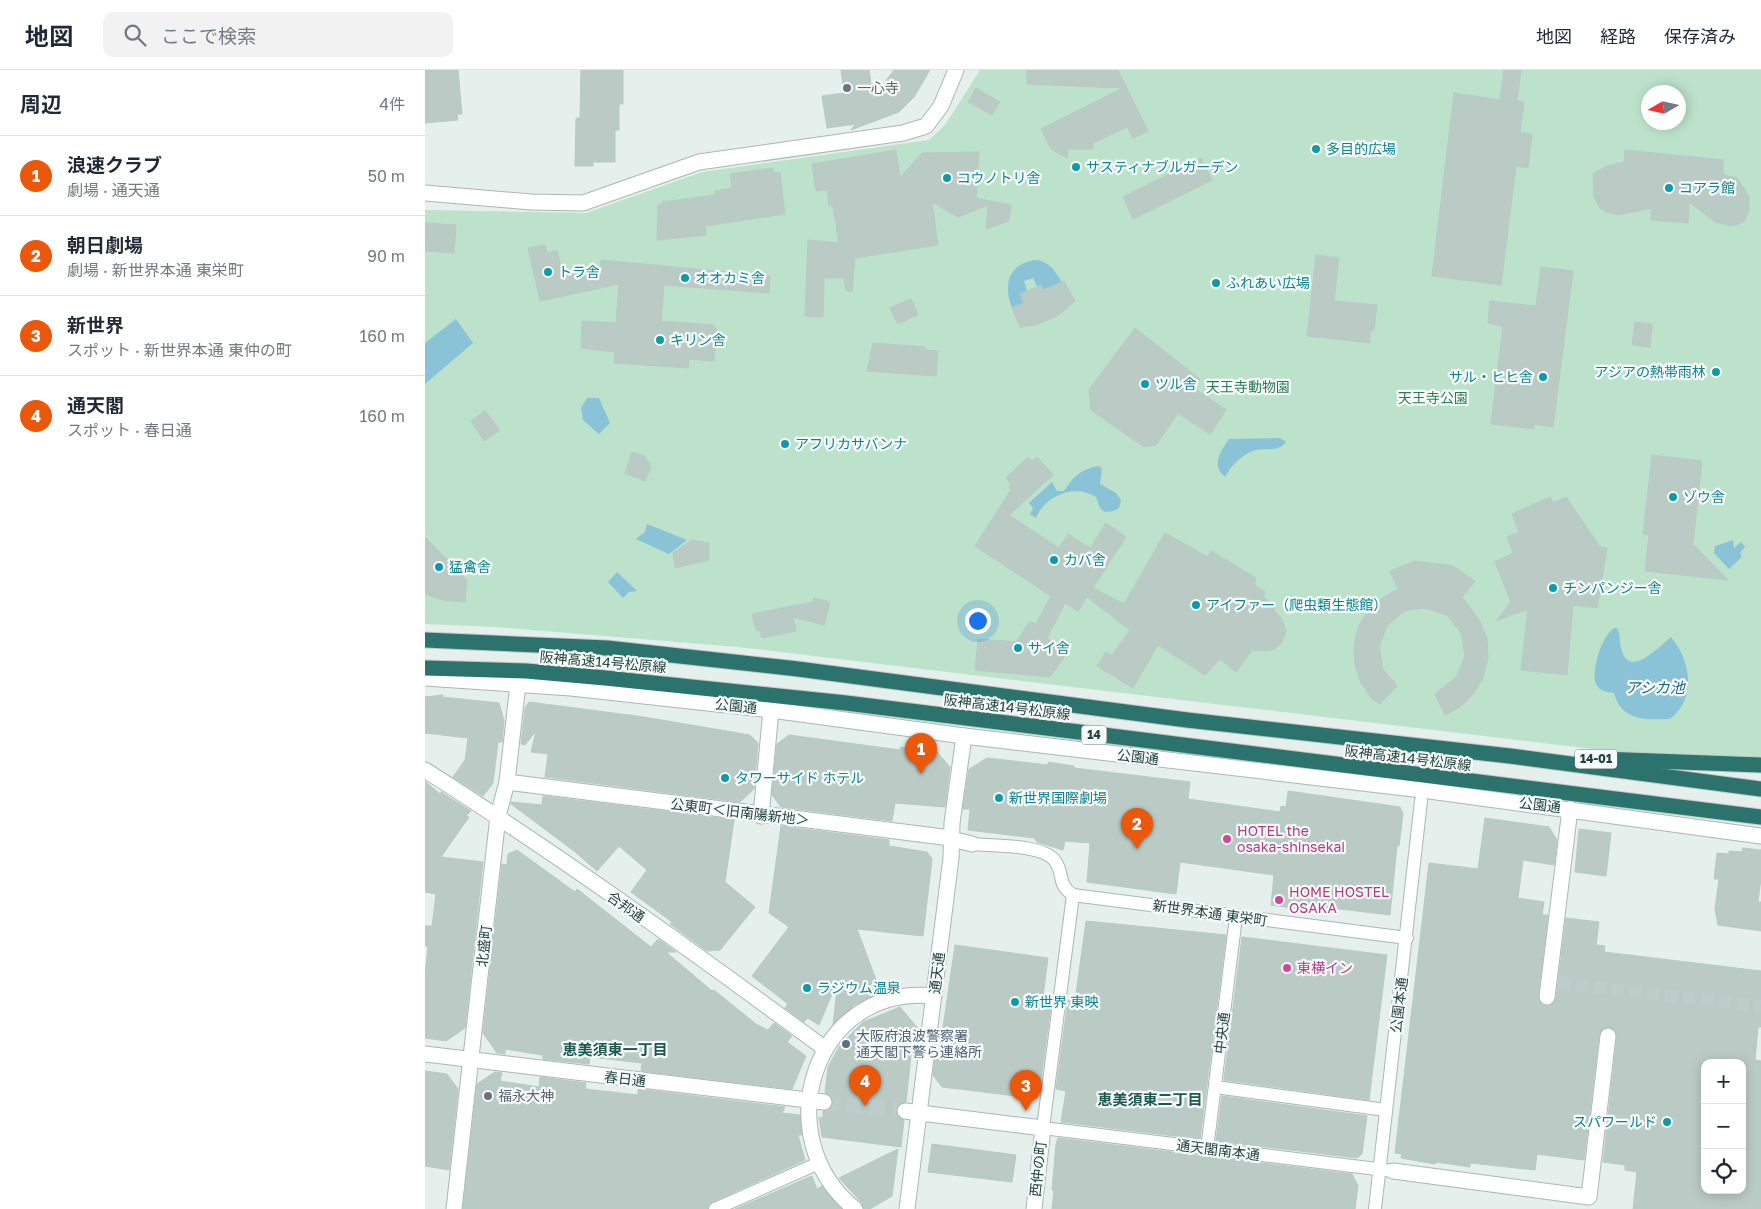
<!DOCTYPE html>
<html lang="ja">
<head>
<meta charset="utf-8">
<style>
  body { margin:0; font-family:"Golos Text","Noto Sans JP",sans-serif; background:#f2f2f3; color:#1f2937 }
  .controls { position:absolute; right:15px; bottom:15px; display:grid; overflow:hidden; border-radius:10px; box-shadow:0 2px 12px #0003 }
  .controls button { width:45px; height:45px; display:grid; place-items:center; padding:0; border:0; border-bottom:1px solid #e0e1e3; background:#fff; color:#1f2937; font:25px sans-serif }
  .compass { position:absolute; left:1216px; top:15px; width:45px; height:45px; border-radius:50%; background:#fff; box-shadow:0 2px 12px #0003; rotate:261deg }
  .you { position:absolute; left:552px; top:550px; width:18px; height:18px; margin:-12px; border:4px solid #fff; border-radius:50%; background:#1a73e8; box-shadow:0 0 0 8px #1a73e833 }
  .badge { display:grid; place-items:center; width:32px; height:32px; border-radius:50%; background:#ea580c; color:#fff; font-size:16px; font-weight:700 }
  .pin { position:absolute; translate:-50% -41px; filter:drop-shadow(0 1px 2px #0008) }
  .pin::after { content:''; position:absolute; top:26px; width:18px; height:15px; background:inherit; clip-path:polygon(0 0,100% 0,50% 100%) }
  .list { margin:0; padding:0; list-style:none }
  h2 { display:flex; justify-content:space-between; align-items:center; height:65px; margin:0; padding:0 20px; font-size:21px }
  h2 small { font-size:16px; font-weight:400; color:#747a83 }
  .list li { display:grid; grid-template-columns:32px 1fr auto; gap:15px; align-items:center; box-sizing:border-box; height:80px; padding:0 20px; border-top:1px solid #e0e1e3 }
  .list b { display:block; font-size:19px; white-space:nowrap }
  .list p { margin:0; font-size:16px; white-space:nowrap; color:#747a83 }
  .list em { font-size:16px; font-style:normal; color:#747a83 }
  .icon { flex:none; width:28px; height:28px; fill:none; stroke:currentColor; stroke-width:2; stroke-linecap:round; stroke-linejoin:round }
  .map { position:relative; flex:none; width:1336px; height:1139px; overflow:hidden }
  header { display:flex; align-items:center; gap:30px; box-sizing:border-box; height:70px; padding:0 25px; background:#fff; border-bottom:1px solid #e0e1e3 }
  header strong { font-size:24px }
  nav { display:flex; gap:28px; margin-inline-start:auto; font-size:18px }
  .search { width:350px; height:45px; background:#f2f2f3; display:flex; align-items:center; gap:12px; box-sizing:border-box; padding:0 18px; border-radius:10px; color:#747a83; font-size:19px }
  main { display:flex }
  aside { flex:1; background:#fff }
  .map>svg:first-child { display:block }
  .green { fill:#bde2cb; fill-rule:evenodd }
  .water { fill:#8ac3d8 }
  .building { fill:#bacbc6; stroke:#b7cac4; fill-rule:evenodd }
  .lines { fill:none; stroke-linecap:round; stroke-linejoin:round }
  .pedestrian-tunnel { stroke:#becdc9; stroke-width:12; stroke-dasharray:12 6; stroke-linecap:butt }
  .tertiary-tunnel { stroke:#becdc9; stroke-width:15; stroke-dasharray:15 8; stroke-linecap:butt }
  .pedestrian-casing { stroke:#a7b8b5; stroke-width:14 }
  .minor-casing { stroke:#a7b8b5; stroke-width:17 }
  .tertiary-casing { stroke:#a7b8b5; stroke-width:17 }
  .motorway-casing { stroke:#c1cbc9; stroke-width:17 }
  .pedestrian { stroke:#fff; stroke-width:12 }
  .minor { stroke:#fff; stroke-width:15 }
  .tertiary { stroke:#fff; stroke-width:15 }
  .motorway { stroke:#2b736c; stroke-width:15 }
  .worship-dot { fill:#6b7280; stroke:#f7fbf9; stroke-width:2 }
  .culture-dot { fill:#0f9aa8; stroke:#f7fbf9; stroke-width:2 }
  .hotel-dot { fill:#d1479c; stroke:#f7fbf9; stroke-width:2 }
  .service-dot { fill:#5c6f8a; stroke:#f7fbf9; stroke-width:2 }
  .labels { text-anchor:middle; stroke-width:4.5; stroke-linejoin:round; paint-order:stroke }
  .shield { fill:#f7fbf9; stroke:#627b77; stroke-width:1 }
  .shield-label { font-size:12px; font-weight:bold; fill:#22443f }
  .worship-label { font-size:14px; fill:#5b616d; stroke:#f7fbf9; text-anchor:start }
  .culture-label { font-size:14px; fill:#0d838f; stroke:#f7fbf9; text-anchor:start }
  .park-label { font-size:14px; fill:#287e54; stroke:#f7fbf9 }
  .street-label { font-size:14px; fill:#22443f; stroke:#f7fbf9 }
  .hotel-label { font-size:14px; fill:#b23c85; stroke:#f7fbf9; text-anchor:start }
  .service-label { font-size:14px; fill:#4e5e75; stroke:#f7fbf9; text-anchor:start }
  .water-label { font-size:15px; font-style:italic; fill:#166686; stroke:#f7fbf9 }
  .neighbourhood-label { font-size:15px; font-weight:bold; fill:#1c5851; stroke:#f7fbf9 }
</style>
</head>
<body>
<header>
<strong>地図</strong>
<div class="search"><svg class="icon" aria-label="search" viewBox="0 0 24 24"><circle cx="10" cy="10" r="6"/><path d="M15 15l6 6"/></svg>ここで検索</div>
<nav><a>地図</a><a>経路</a><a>保存済み</a></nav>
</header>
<main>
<aside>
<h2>周辺<small>4件</small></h2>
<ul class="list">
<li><span class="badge">1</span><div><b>浪速クラブ</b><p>劇場 · 通天通</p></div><em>50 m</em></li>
<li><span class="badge">2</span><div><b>朝日劇場</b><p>劇場 · 新世界本通 東栄町</p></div><em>90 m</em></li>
<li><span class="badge">3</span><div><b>新世界</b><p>スポット · 新世界本通 東仲の町</p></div><em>160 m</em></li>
<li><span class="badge">4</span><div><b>通天閣</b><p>スポット · 春日通</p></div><em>160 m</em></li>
</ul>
</aside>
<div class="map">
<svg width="1336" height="1139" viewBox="0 0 1336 1139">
  <rect width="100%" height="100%" fill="#e5efec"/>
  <path class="green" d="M555,0H1336V699L313,577L71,557L0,554V140L161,143L277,102L504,70L520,55ZM1224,22H1254V52H1224Z"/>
  <g class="water">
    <path d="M609,190C625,191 629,200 637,212L618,220L616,215L612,216L608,208L599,211L602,221L595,224L599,233L587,238C578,215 583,195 609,190Z"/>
    <path d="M31,249L48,273L0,314V273Z"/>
    <path d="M162,328H174L185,353L174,364L158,350L156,338Z"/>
    <path d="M855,368L861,372C854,382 841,378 831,380C818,383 806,396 800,407C786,396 795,382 804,369Z"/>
    <path d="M673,396L677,398L675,414L691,423L696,430L694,438L689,441L680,442L675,438L671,427C649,413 620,426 611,448L605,444L608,438L604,433L627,412L632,421H639C649,406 655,400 673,396Z"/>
    <path d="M222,454L262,470L244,484L211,469L220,462Z"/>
    <path d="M1308,470L1309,478L1316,472L1320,477L1315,483L1317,487L1304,499L1289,483L1290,476Z"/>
    <path d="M192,502L212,521L204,522L198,528L183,512Z"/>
    <path d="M1189,558H1192C1196,565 1194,573 1197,581C1205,608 1234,577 1246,567C1266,591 1272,628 1245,649C1221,650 1196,651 1189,623C1182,622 1174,621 1171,614C1166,601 1177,565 1189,558Z"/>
  </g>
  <g class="building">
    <path d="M0,0H33L37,44H32L33,50L0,53Z"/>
    <path d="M156,0H198V34H194V60H190V92H168V96H150L151,48H155Z"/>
    <path d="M416,0H444L448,28L469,0H505L489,27L474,42L426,60L430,54L402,58L397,26L419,23Z"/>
    <path d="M602,0H693L723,61L708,68L702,57L668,73V79H643L642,88L626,79L616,59L698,18L602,14Z"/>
    <path d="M1079,0H1096L1092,31L1099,32L1095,62L1107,64L1103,98L1091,96L1076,215L1007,206L1029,23L1075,30Z"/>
    <path d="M551,18L575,32L567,45L543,32Z"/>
    <path d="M471,80L475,108L497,83L554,82L551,128L586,135L584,151L561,159L563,135L533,147L507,132L513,175L430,188L427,221H421L419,208H399L398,247L380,246L383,170L414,173L408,136H404L402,120L391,121L387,94Z"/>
    <path d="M1200,80L1298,90V105L1312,108L1324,126V140L1320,150L1314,154L1306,156L1290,152L1264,132L1263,153L1226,150L1227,138L1193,145L1182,142L1175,138L1169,127L1168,104L1182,96L1199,92Z"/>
    <path d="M776,88L787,110L708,149L698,127Z"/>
    <path d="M348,98L349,103H355L360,144L280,156L281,165L232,170L233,135H237V132L290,125V121L307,118L305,104Z"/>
    <path d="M0,153L31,155L29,183L0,181Z"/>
    <path d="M120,175L122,183L132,180L138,206L175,198L176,190L345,206L344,223L239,215L236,251L289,255V257L292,259L289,291L264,289L263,298L189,293L190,282L156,278L157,251L191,253L194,214L115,231L103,178Z"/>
    <path d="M891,185L914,188L909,231L952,235L949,260H945V273L882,266Z"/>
    <path d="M1116,197L1148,201L1128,357L1109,354V359L1066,354L1078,256L1063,253L1065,231L1111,236Z"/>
    <path d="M639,211L650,231L634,245L611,255L595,257L587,238L599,233L595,224L616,215L618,220Z"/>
    <path d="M486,229L493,245L473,254L465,238Z"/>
    <path d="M1210,252L1227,254L1225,277L1207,275Z"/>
    <path d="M710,258L775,309L769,318L801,340L785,364L753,343L731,375L719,377L666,340L664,320Z"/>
    <path d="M448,273L500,277V280L513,281L511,306L442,301Z"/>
    <path d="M60,341L75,360L59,371L46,351Z"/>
    <path d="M207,382L220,386L226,397L220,411L200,403Z"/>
    <path d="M1227,385L1277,391L1268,474L1303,510L1220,501L1224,465L1218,464Z"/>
    <path d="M603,387L607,391L612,387L628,405L584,445L634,478L643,464L665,478L681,453L701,467L668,518L699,534L740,463L783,487L786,481L831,508L829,515L840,522L838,527L851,536L849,540L857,549L861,562L856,573L850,579L841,581L827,580L811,602L795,589L780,605L733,575L708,618L672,596L681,582L687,585L705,560L662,527L653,541L640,533L622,568L642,583L625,607L550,600L553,569L591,572L605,551L611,554L626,526L550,476L586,420L584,417L586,414L581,408Z"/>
    <path d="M1125,427L1128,433L1141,427L1175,477L1182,478L1172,538L1148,535L1142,605L1096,600L1103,539L1071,551L1086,532L1070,492L1088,483L1082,467L1094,462L1087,444Z"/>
    <path d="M0,467L42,510L40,532L18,530L0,524Z"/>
    <path d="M267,470L284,473V490L250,498L248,483Z"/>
    <path d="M990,491L1028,496L1050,511L1037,527L1055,551L1062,569L1063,588L1058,607L1049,623L1035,637L1020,645L1010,624L1032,606L1040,585L1036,563L1022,545L1000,538L979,541L962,556L954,577L958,599L972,616L955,634L947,629L936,613L930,595L929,576L933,557L943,541L957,528L973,519L965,501Z"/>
    <path d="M389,528L405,532L399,555L368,547L371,561L337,568L335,561L331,560L327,544L388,532Z"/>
    <path d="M18,625L17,627L74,633L79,651L77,672H73L68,713L58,726L28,707L40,690L43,668L0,663V627Z"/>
    <path d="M104,632L219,647L325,665L333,673L329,719L315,732L120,707L123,684L106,682L111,661L100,675L96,674L100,638Z"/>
    <path d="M364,665L475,680V677L511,681L525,697L520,737L470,733L467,751L356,737L347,725L352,674Z"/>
    <path d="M562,688L623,695V692L649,696V698L765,712L763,729L855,742L856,736L861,737L863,721L975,737L978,744L974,776H972L965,845L882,835L881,840L846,835L849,805L755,792L751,824L662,812L665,773L640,771L638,780L612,772L609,768L543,760L545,739H538L544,699Z"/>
    <path d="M0,711L15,724L16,722L46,741L41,746L44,747L16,787L58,792L40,958L21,971L0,968V903L3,877L0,876V856H7L11,824L0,822Z"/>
    <path d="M118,726L309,750L300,812L330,837L295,880L282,881L245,854L247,852L206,822L222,800L194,776L172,801L149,781L86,734V732L117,735Z"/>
    <path d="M1060,748L1124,757L1132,770L1129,795L1098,790L1093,828L1119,832L1117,845H1123L1113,926L1117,935L1125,936L1131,929L1141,848L1174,852L1171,875L1180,876L1179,882L1336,901V957H1333L1330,990L1336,991V1139H1208L1212,1102L1200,1100V1095L1178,1092L1192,967L1191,962L1185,957L1179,958L1174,965L1159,1090L1112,1084L1110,1100L1045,1093V1097L1011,1092L1010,1094L976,1088L977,1084L970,1083L1004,793L1053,799ZM1280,993H1317V1120H1280Z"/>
    <path d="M356,756L464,770V776L502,782L507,789L498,866L432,859L456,923L429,935L408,955L413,910L394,955L383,948L379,952L360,938L363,934L327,906L364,857L344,843Z"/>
    <path d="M1154,759L1186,763L1181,806L1150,802Z"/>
    <path d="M1318,778L1336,780V808L1333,832H1336V861L1293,855L1290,839L1294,809H1289L1292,783L1304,784V781L1317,782Z"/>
    <path d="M92,780L150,822L152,819L226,877L233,869L251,882H241L287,921L289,920L331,954L343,960L349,953L367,966L362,972L381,986L367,1019L216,1001L217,993L165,987L164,994L118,989V985L80,979V984L72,983L58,963L77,794L82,795L83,784Z"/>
    <path d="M661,851L801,865L775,1069L636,1052L641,1021L631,1019L643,930L650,931Z"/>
    <path d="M817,867L962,885L944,1030L799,1010Z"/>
    <path d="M530,875L623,888L618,926L627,928L615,1017L609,1016L607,1028L517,1017L508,1005L511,981L514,985Z"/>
    <path d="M475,937L495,961L492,982L487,976L481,1032L476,1033L471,1039L472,1045L479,1050L476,1077L397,1067L394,1047L398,1048V1041L406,1038L408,1033L405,1025L400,1023L403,997L415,975L438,952Z"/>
    <path d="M0,1001L22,1004L33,1019L24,1100L0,1096Z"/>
    <path d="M70,1002L77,1003L75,1011L114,1017L115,1007L161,1013L160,1019L213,1025V1019L360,1037L357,1043L375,1045L377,1065H373L380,1090L287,1132L282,1139H38L52,1014Z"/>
    <path d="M797,1026L942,1046L937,1084L932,1088L791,1071Z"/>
    <path d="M633,1068L927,1104L933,1116L930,1139H627L629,1120H627L631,1074Z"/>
    <path d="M507,1074L591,1085L587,1112L503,1102Z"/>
    <path d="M473,1079L467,1126L445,1139H439L437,1133L414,1108Z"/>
    <path d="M387,1106L392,1119L397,1116L417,1139H310Z"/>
  </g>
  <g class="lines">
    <path class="pedestrian-tunnel" d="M1133,913L1336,936"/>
    <path class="tertiary-tunnel" d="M399,1032L480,1041"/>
    <defs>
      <g id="pedestrian">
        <path d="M547,774C568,776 618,774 630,791C640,805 631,813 648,825L982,868"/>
        <path d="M648,825L618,1058L968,1101"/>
        <path d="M790,1017L961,1040"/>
        <path d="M782,1079L811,847"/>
        <path d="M290,1139L394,1093"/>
        <path d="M950,1139L996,731"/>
      </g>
      <g id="minor">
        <path d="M0,608L146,618L346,640L539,666L997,720L1336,766"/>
        <path d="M0,700C137,787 269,882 399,978"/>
        <path d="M82,712L518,767L547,774"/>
        <path d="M336,746L346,640"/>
        <path d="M1122,927L1145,739"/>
        <path d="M495,1043L618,1058"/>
        <path d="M968,1101L1164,1127L1183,966"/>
        <path d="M29,1139L73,746L82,712L93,614"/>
        <path d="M430,1139C341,1068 388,913 509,926"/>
        <path d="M482,1139L526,788L527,753L539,666"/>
      </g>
      <g id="tertiary">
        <path d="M0,123L106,132L158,133L274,92L478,63L501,56L516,36L531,0"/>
        <path d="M0,984L399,1032"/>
        <path d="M480,1041L495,1043"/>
        <path d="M609,1139L618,1058"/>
      </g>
      <g id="motorway">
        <path d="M0,570L182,578L373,599L762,650L1085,686L1336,719"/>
        <path d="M0,598L101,601L180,608L421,633L1336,747"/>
        <path d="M1176,689L1336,695"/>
      </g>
    </defs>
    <use href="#pedestrian" class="pedestrian-casing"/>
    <use href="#minor" class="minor-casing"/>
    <use href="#tertiary" class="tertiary-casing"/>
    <use href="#motorway" class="motorway-casing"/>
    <use href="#pedestrian" class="pedestrian"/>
    <use href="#minor" class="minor"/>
    <use href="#tertiary" class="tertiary"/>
    <use href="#motorway" class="motorway"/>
  </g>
  <g class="worship-dot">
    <circle cx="422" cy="18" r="5"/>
    <circle cx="63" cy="1026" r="5"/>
  </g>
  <g class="culture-dot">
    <circle cx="891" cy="79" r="5"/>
    <circle cx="651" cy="97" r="5"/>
    <circle cx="522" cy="108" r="5"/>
    <circle cx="1244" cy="118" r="5"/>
    <circle cx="123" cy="202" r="5"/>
    <circle cx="260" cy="208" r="5"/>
    <circle cx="791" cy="213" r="5"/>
    <circle cx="235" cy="270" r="5"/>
    <circle cx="1291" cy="302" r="5"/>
    <circle cx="1118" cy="307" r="5"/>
    <circle cx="720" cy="314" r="5"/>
    <circle cx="360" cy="374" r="5"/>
    <circle cx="1248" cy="427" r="5"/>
    <circle cx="629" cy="490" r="5"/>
    <circle cx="14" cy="497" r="5"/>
    <circle cx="1128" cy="518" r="5"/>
    <circle cx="771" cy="535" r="5"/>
    <circle cx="593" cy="578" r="5"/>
    <circle cx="300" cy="708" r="5"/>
    <circle cx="574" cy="728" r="5"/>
    <circle cx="382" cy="918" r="5"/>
    <circle cx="590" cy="932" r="5"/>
    <circle cx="1242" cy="1052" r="5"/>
  </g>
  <g class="hotel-dot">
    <circle cx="802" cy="769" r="5"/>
    <circle cx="854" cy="830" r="5"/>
    <circle cx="862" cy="898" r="5"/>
  </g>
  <circle class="service-dot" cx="421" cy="974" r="5"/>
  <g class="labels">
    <g class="shield">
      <rect x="656.5" y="655.5" width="25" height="19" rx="4"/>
      <rect x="1150" y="679.5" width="42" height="19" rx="4"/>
    </g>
    <g class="shield-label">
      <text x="669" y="669">14</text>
      <text x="1171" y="693">14-01</text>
    </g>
    <g class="worship-label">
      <text x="432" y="23">一心寺</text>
      <text x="73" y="1031">福永大神</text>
    </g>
    <g class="culture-label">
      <text x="901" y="84">多目的広場</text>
      <text x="661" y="102">サスティナブルガーデン</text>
      <text x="532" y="113">コウノトリ舎</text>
      <text x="1254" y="123">コアラ館</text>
      <text x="133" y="207">トラ舎</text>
      <text x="270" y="213">オオカミ舎</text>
      <text x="801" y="218">ふれあい広場</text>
      <text x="245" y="275">キリン舎</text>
      <text x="1281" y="307" text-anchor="end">アジアの熱帯雨林</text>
      <text x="1108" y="312" text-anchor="end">サル・ヒヒ舎</text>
      <text x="730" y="319">ツル舎</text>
      <text x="370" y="379">アフリカサバンナ</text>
      <text x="1258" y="432">ゾウ舎</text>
      <text x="639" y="495">カバ舎</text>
      <text x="24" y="502">猛禽舎</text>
      <text x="1138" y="523">チンパンジー舎</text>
      <text x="781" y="540">アイファー（爬虫類生態館）</text>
      <text x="603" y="583">サイ舎</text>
      <text x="310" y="713">タワーサイド ホテル</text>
      <text x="584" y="733">新世界国際劇場</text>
      <text x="392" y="923">ラジウム温泉</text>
      <text x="600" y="937">新世界 東映</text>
      <text x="1232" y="1057" text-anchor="end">スパワールド</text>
    </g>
    <g class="park-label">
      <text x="823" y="322">天王寺動物園</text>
      <text x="1008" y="333">天王寺公園</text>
    </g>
    <g class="street-label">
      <text transform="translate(178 592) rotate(5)" y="5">阪神高速14号松原線</text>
      <text transform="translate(311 636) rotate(6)" y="5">公園通</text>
      <text transform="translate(582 637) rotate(7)" y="5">阪神高速14号松原線</text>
      <text transform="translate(713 687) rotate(7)" y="5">公園通</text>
      <text transform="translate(983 688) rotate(7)" y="5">阪神高速14号松原線</text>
      <text transform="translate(1115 735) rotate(7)" y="5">公園通</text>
      <text transform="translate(315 742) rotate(7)" y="5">公東町＜旧南陽新地＞</text>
      <text transform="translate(201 837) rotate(35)" y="5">合邦通</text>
      <text transform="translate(785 843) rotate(8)" y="5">新世界本通 東栄町</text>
      <text transform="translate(59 876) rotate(-84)" y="5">北盛町</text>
      <text transform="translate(512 903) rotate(-83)" y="5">通天通</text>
      <text transform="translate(974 935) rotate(-83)" y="5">公園本通</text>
      <text transform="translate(797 963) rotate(-83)" y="5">中央通</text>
      <text transform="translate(200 1009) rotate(7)" y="5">春日通</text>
      <text transform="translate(793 1080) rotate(7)" y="5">通天閣南本通</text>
      <text transform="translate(613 1099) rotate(-84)" y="5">西仲の町</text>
    </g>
    <g class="hotel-label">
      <text x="812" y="766">HOTEL the<tspan x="812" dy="16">osaka-shinsekai</tspan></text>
      <text x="864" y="827">HOME HOSTEL<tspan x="864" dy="16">OSAKA</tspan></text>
      <text x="872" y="903">東横イン</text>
    </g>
    <g class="service-label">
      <text x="431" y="971">大阪府浪波警察署<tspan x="431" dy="16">通天閣下警ら連絡所</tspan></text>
    </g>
    <g class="water-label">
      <text x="1230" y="623">アシカ池</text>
    </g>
    <g class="neighbourhood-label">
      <text x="190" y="985">恵美須東一丁目</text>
      <text x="725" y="1035">恵美須東二丁目</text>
    </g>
  </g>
</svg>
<div class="controls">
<button>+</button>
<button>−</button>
<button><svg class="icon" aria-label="locate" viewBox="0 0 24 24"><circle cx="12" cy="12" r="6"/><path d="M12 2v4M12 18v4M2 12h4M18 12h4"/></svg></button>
</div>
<svg class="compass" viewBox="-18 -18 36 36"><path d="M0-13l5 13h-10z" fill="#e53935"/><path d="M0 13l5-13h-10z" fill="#747a83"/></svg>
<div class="you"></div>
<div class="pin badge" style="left:496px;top:704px">1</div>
<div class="pin badge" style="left:712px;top:779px">2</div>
<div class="pin badge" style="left:601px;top:1041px">3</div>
<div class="pin badge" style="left:440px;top:1036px">4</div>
</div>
</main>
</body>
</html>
